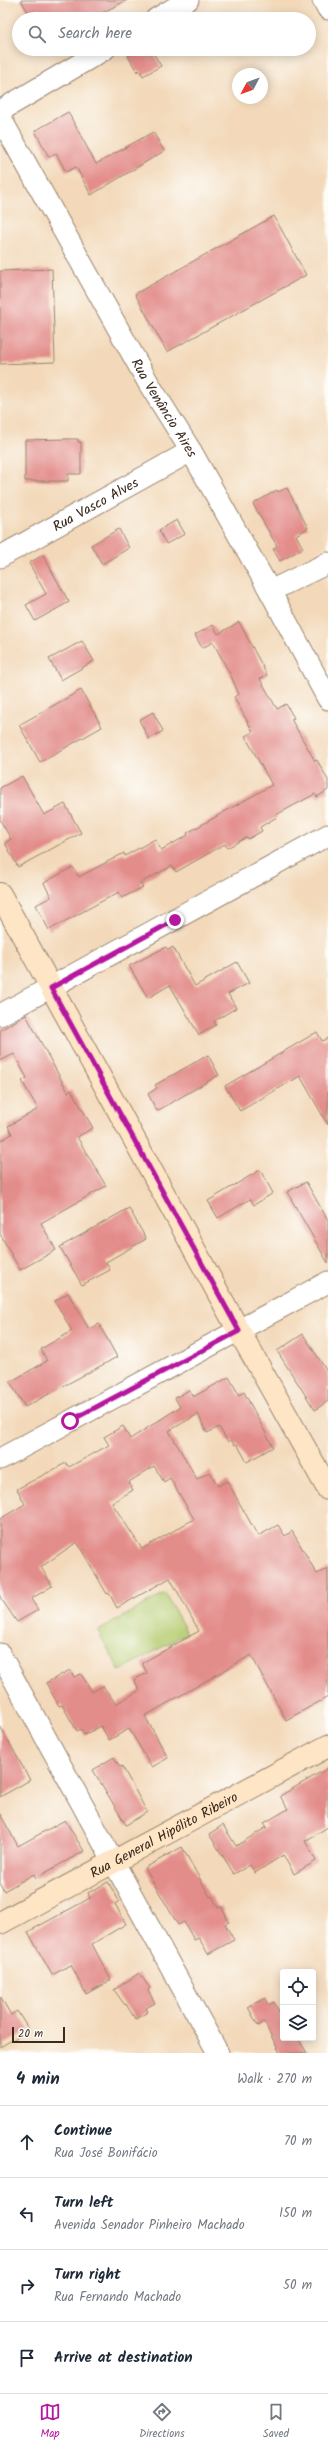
<!DOCTYPE html>
<html lang="en">
<head>
<meta charset="utf-8">
<style>
  body { margin:0; font-family:Kalam,sans-serif; background:#f6f6f7; color:#1f2937 }
  .controls { position:absolute; right:12px; bottom:12px; display:grid; overflow:hidden; border-radius:4px; box-shadow:0 2px 10px #0003 }
  .controls button { width:36px; height:36px; display:grid; place-items:center; padding:0; border:0; border-bottom:1px solid #e0e1e3; background:#fff; color:#1f2937; font:20px sans-serif }
  .compass { position:absolute; left:232px; top:68px; width:36px; height:36px; border-radius:50%; background:#fff; box-shadow:0 2px 10px #0003; rotate:229deg }
  .scale { position:absolute; left:12px; bottom:10px; width:53px; box-sizing:border-box; padding-left:4px; border:2px solid #3b2a1e; border-top:0; font-size:11px; line-height:14px; white-space:nowrap; color:#3b2a1e; -webkit-text-stroke:3px #fdfcf7; paint-order:stroke }
  .stop { position:absolute; width:12px; height:12px; margin:-9px; border:3px solid #b5179e; border-radius:50%; background:#fff }
  .stop.end { background:#b5179e; border-color:#fff; box-shadow:0 1px 4px #0008 }
  .list { margin:0; padding:0; list-style:none }
  h2 { display:flex; justify-content:space-between; align-items:center; height:52px; margin:0; padding:0 16px; font-size:17px }
  h2 small { font-size:13px; font-weight:400; color:#747a83 }
  .list li { display:grid; grid-template-columns:26px 1fr auto; gap:12px; align-items:center; box-sizing:border-box; height:72px; padding:0 16px; border-top:1px solid #e0e1e3 }
  .list b { display:block; font-size:15px; white-space:nowrap }
  .list p { margin:0; font-size:13px; white-space:nowrap; color:#747a83 }
  .list em { font-size:13px; font-style:normal; color:#747a83 }
  .icon { flex:none; width:22px; height:22px; fill:none; stroke:currentColor; stroke-width:2; stroke-linecap:round; stroke-linejoin:round }
  .map { position:relative; flex:none; width:328px; height:2053px; overflow:hidden }
  .search { position:absolute; background:#fff; box-shadow:0 2px 10px #0003; left:12px; right:12px; top:12px; height:44px; display:flex; align-items:center; gap:10px; box-sizing:border-box; padding:0 14px; border-radius:22px; color:#747a83; font-size:15px }
  .sheet { height:340px; background:#fff }
  nav { display:flex; justify-content:space-around; align-items:center; box-sizing:border-box; height:56px; border-top:1px solid #e0e1e3; background:#fff; font-size:11px; color:#747a83 }
  nav a { display:grid; justify-items:center; gap:2px }
  nav .on { color:#b5179e }
  .map>svg:first-child { display:block }
  .green { fill:#b5cc71; stroke:#787b48 }
  .building { fill:#e38d8b; fill-rule:evenodd }
  .lines { fill:none; stroke-linecap:round; stroke-linejoin:round }
  .street-casing { stroke:#97826c; stroke-width:23 }
  .secondary-casing { stroke:#97826c; stroke-width:24 }
  .street { stroke:#fff; stroke-width:21 }
  .secondary { stroke:#fde5c5; stroke-width:22 }
  .route { stroke:#b5179e; stroke-width:5 }
  .labels { text-anchor:middle; stroke-width:4; stroke-linejoin:round; paint-order:stroke }
  .street-label { font-size:14px; fill:#3b2a1e; stroke:#fdfcf7 }
</style>
</head>
<body>
<div class="map">
<svg width="328" height="2053" viewBox="0 0 328 2053">
  <rect width="100%" height="100%" fill="#fdfcf7"/>
  <filter id="ink" filterUnits="userSpaceOnUse"><feTurbulence type="fractalNoise" baseFrequency=".025" numOctaves="2"/><feDisplacementMap in="SourceGraphic" scale="8" xChannelSelector="R" yChannelSelector="G"/><feConvolveMatrix kernelMatrix="1 2 1 2 8 2 1 2 1" color-interpolation-filters="sRGB"/></filter>
  <filter id="wash" filterUnits="userSpaceOnUse"><feTurbulence type="fractalNoise" baseFrequency=".012" numOctaves="4" result="noise"/><feDisplacementMap in="SourceGraphic" scale="16" xChannelSelector="R" yChannelSelector="G"/><feGaussianBlur stdDeviation="0.9" result="paint"/><feColorMatrix in="noise" values="0 0 0 0 0 0 0 0 0 0 0 0 0 0 0 0 0 1.4 0 .05"/><feComposite in="paint" operator="in"/></filter>
  <g filter="url(#wash)">
    <rect width="100%" height="100%" fill="#f3d9ba"/>
    <path class="green" d="M165,1593L187,1633L120,1671L98,1631Z"/>
    <g id="blocks">
      <g class="building">
        <path d="M21,0H127L90,19H32Z"/>
        <path d="M139,49H151L161,66L143,76L139,70L137,72L128,56Z"/>
        <path d="M68,112L96,164L153,132L164,151L91,195L76,167L66,172L56,153L49,157L35,131Z"/>
        <path d="M274,216L306,275L167,352L135,294Z"/>
        <path d="M52,269L55,362L0,364V271Z"/>
        <path d="M68,439H78V442H81V474H68V481H25V440Z"/>
        <path d="M287,488L308,528L296,535L303,548L280,561L273,549L277,546L253,504L277,490L278,492Z"/>
        <path d="M177,520L185,534L166,544L159,530Z"/>
        <path d="M119,529L129,548L102,564L91,545Z"/>
        <path d="M43,555L69,602L35,621L26,605L46,594L29,563Z"/>
        <path d="M239,622L267,675L260,679L277,709L286,704L294,718L291,719L315,761L317,760L328,780V790L317,797L315,794L276,815L277,817L260,827L262,831L248,839L247,837L227,848L225,844L176,872L172,866L140,883L143,887L122,898L119,892L49,930L36,905L51,897L44,883L73,867L79,877L124,853L125,856L155,839L161,850L188,835L187,833L272,785L245,736L253,732L234,697L239,694L231,676L213,642L202,648L195,635L213,625L218,634Z"/>
        <path d="M82,641L94,661L61,680L49,659Z"/>
        <path d="M81,690L102,727L40,762L19,725Z"/>
        <path d="M153,712L163,731L149,739L139,720Z"/>
        <path d="M22,776L44,815L65,804L81,833L18,867L5,843L11,839L0,820V788Z"/>
        <path d="M166,947L168,950L173,947L195,986L237,962L249,983L228,994L236,1008L214,1021L216,1025L199,1035L170,985L148,998L129,966Z"/>
        <path d="M26,1015L68,1092L71,1090L93,1128L77,1137L106,1186L41,1223L56,1250L20,1270L0,1234V1141L12,1134L8,1126L38,1109L22,1081L27,1078L14,1054L0,1061V1030Z"/>
        <path d="M317,1032L322,1041L328,1038V1125L300,1076L240,1111L225,1086Z"/>
        <path d="M208,1055L219,1075L157,1111L148,1094L157,1088L155,1085Z"/>
        <path d="M260,1170L273,1193L254,1205L250,1199L218,1218L208,1201Z"/>
        <path d="M306,1182L328,1220V1263L287,1192Z"/>
        <path d="M129,1208L146,1239L106,1262L110,1270L82,1285L60,1247Z"/>
        <path d="M68,1293L89,1329L99,1324L117,1357L25,1407L10,1382L47,1361L41,1349L72,1331L55,1301Z"/>
        <path d="M303,1334L328,1373V1401L315,1410L277,1351Z"/>
        <path d="M229,1377L239,1395L244,1392L273,1447L247,1462L237,1444L235,1445L231,1440L228,1442L219,1427L207,1433L198,1414L169,1431L197,1479L210,1472L218,1486L227,1481L258,1536L278,1525L285,1536L292,1531L317,1574L328,1568V1697L286,1720L251,1655L145,1716L168,1758L152,1767L129,1729L109,1740L101,1726L84,1735L81,1729L77,1731L62,1705L59,1706L46,1683L70,1670L74,1677L81,1674L92,1692L103,1686L116,1704L140,1690L134,1680L147,1673L142,1663L199,1631L170,1578L117,1608L109,1593L107,1594L77,1542L41,1567L52,1586L31,1599L38,1610L17,1622L0,1597V1519L25,1504L17,1489L66,1463L69,1467L109,1445L104,1437L123,1426L130,1439L180,1407L175,1398L189,1390L193,1397ZM154,1466L164,1482L170,1478L194,1519L142,1549L112,1503L133,1490L129,1482Z"/>
        <path d="M0,1726L30,1780L0,1797Z"/>
        <path d="M114,1757L120,1767L122,1766L147,1812L126,1825L93,1770Z"/>
        <path d="M328,1768V1827L305,1841L316,1861L294,1874L283,1855L255,1873L250,1865L234,1874L209,1834L223,1825L236,1846L267,1827L264,1823L288,1809L280,1796Z"/>
        <path d="M0,1814L18,1846L65,1820L84,1851L36,1878L34,1874L4,1891L0,1884Z"/>
        <path d="M182,1847L210,1897L212,1896L218,1908L221,1906L229,1922L225,1924L234,1940L208,1954L199,1938L194,1940L184,1922L178,1925L145,1868Z"/>
        <path d="M108,1882L119,1901L115,1904L126,1924L92,1944L111,1980L86,1994L71,1965L52,1975L28,1932L90,1898L88,1893Z"/>
        <path d="M139,1973L150,1988L148,1990L155,2003L146,2008L148,2012L135,2019L126,2004L125,2005L114,1990Z"/>
        <path d="M0,1996L11,2015L17,2011L29,2030L0,2047Z"/>
        <path d="M265,1998L268,2005L274,2002L283,2019V2038H298L307,2053H280L264,2022L258,2026L248,2007Z"/>
      </g>
    </g>
  </g>
  <g filter="url(#ink)">
    <use href="#blocks" fill-opacity="0" stroke="#97826c" stroke-width="1"/>
    <g class="lines">
      <defs>
        <g id="street">
          <path d="M323,0L328,9"/>
          <path d="M156,19L188,0"/>
          <path d="M0,111L105,49"/>
          <path id="s1" d="M0,117L149,384L191,451L270,591L328,699"/>
          <path id="s2" d="M0,557L191,451"/>
          <path d="M270,591L328,563"/>
          <path d="M0,1015L328,835"/>
          <path d="M0,1459L328,1282"/>
          <path d="M0,1654L218,2053"/>
        </g>
        <g id="secondary">
          <path d="M0,894L239,1331L328,1489"/>
          <path id="s3" d="M0,1923L328,1746"/>
        </g>
      </defs>
      <use href="#street" class="street-casing"/>
      <use href="#secondary" class="secondary-casing"/>
      <use href="#street" class="street"/>
      <use href="#secondary" class="secondary"/>
    </g>
  </g>
  <g class="lines" filter="url(#ink)">
    <path class="route" d="M70,1421L239,1331L51,988L175,920"/>
  </g>
  <g class="labels">
    <g class="street-label">
      <text dy="5" stroke="none"><textPath href="#s1" startOffset="334">Rua Venâncio Aires</textPath></text>
      <text dy="5" stroke="none"><textPath href="#s2" startOffset="109">Rua Vasco Alves</textPath></text>
      <text dy="5" stroke="none"><textPath href="#s3" startOffset="186">Rua General Hipólito Ribeiro</textPath></text>
    </g>
  </g>
</svg>
<div class="controls">
<button><svg class="icon" aria-label="locate" viewBox="0 0 24 24"><circle cx="12" cy="12" r="6"/><path d="M12 2v4M12 18v4M2 12h4M18 12h4"/></svg></button>
<button><svg class="icon" aria-label="layers" viewBox="0 0 24 24"><path d="M12 4l9 5-9 5-9-5zM3 14l9 5 9-5"/></svg></button>
</div>
<svg class="compass" viewBox="-18 -18 36 36"><path d="M0-13l5 13h-10z" fill="#e53935"/><path d="M0 13l5-13h-10z" fill="#747a83"/></svg>
<div class="scale">20 m</div>
<div class="stop" style="left:70px;top:1421px"></div>
<div class="stop end" style="left:175px;top:920px"></div>
<div class="search"><svg class="icon" aria-label="search" viewBox="0 0 24 24"><circle cx="10" cy="10" r="6"/><path d="M15 15l6 6"/></svg>Search here</div>
</div>
<section class="sheet">
<h2>4 min<small>Walk · 270 m</small></h2>
<ul class="list">
<li><svg class="icon" aria-label="ahead" viewBox="0 0 24 24"><path d="M12 20V5M6 11l6-6 6 6"/></svg><div><b>Continue</b><p>Rua José Bonifácio</p></div><em>70 m</em></li>
<li><svg class="icon" aria-label="left" viewBox="0 0 24 24"><path d="M17 20v-9H6M10 6l-5 5 5 5"/></svg><div><b>Turn left</b><p>Avenida Senador Pinheiro Machado</p></div><em>150 m</em></li>
<li><svg class="icon" aria-label="right" viewBox="0 0 24 24"><path d="M7 20v-9h11M14 6l5 5-5 5"/></svg><div><b>Turn right</b><p>Rua Fernando Machado</p></div><em>50 m</em></li>
<li><svg class="icon" aria-label="arrive" viewBox="0 0 24 24"><path d="M6 21V4h12l-3 4 3 4H6"/></svg><div><b>Arrive at destination</b></div></li>
</ul>
</section>
<nav>
<a class="on"><svg class="icon" aria-label="map" viewBox="0 0 24 24"><path d="M3 6l6-2 6 2 6-2v14l-6 2-6-2-6 2zM9 4v14M15 6v14"/></svg>Map</a>
<a><svg class="icon" aria-label="directions" viewBox="0 0 24 24"><path d="M12 3l9 9-9 9-9-9zM9 14v-3h6M13 9l2 2-2 2"/></svg>Directions</a>
<a><svg class="icon" aria-label="saved" viewBox="0 0 24 24"><path d="M7 4h10v16l-5-4-5 4z"/></svg>Saved</a>
</nav>
</body>
</html>
